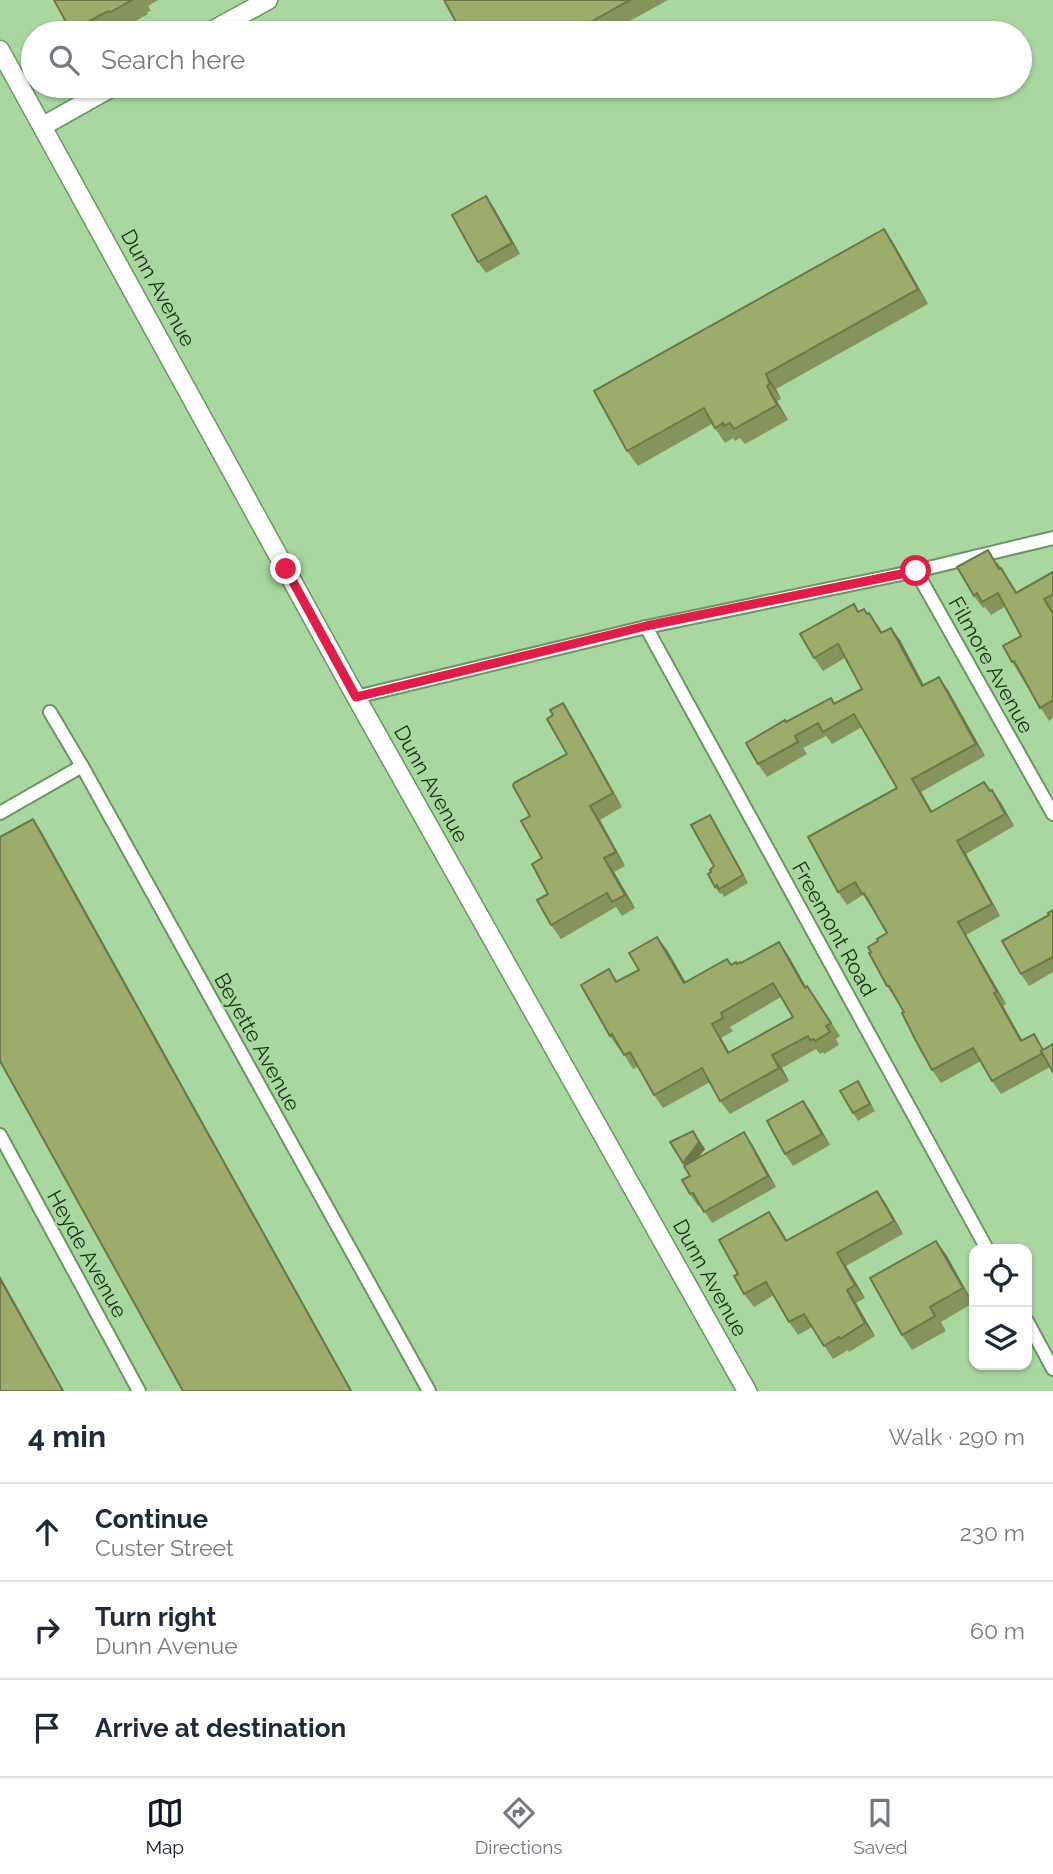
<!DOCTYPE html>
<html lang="en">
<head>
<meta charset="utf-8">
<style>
  body { margin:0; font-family:Raleway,sans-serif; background:#f2f2f3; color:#1f2937 }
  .controls { position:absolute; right:21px; bottom:21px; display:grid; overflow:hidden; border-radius:14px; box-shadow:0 2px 5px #0004 }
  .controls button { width:63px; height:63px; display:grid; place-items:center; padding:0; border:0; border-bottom:2px solid #e0e1e3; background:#fff; color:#1f2937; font:35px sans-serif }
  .stop { position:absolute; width:21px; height:21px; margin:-16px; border:5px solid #e11d48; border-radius:50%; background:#fff }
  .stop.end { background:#e11d48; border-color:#fff; box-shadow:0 2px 7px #0008 }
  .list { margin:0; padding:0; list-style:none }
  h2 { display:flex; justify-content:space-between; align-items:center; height:91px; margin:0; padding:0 28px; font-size:30px }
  h2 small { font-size:23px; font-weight:400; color:#747a83 }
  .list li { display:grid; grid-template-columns:46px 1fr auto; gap:21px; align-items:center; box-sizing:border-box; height:98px; padding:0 28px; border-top:2px solid #e0e1e3 }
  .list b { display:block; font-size:26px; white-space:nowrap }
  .list p { margin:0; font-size:23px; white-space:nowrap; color:#747a83 }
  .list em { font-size:23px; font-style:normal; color:#747a83 }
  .icon { flex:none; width:38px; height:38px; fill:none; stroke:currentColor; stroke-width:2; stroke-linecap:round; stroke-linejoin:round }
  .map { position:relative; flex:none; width:1053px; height:1391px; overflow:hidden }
  .search { position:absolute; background:#fff; box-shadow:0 2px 5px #0004; left:21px; right:21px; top:21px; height:77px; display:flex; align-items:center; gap:18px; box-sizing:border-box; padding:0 24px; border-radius:38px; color:#747a83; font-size:26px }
  .sheet { height:385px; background:#fff }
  nav { display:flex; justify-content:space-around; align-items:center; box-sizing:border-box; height:98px; border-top:2px solid #e0e1e3; background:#fff; font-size:19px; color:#747a83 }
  nav a { display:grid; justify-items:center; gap:4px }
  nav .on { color:#111827 }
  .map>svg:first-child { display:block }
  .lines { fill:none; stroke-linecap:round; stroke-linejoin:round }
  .street-casing { stroke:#6a9662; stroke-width:16 }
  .secondary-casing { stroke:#6a9662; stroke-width:21 }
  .street { stroke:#fff; stroke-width:12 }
  .secondary { stroke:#fff; stroke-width:18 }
  .wall { fill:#85945c; fill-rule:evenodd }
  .shaded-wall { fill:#6c784b }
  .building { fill:#9bac6b; stroke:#6c784b; stroke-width:2; fill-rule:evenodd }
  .route { stroke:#e11d48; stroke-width:9 }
  .labels { text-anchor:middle; stroke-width:5; stroke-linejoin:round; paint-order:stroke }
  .street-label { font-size:21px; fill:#1c2e19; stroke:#a9d7a0 }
</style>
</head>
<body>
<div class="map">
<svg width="1053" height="1391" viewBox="0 0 1053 1391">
  <rect width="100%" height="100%" fill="#a9d7a0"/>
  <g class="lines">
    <defs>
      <g id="street">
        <path d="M916,571L1053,814"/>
        <path d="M646,627L987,1249"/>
        <path d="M356,697L646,627L916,571L1053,538"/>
        <path d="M50,712L82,766L429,1391"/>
        <path d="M0,813L82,766"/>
        <path d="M0,1135L139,1391"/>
        <path d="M1027,1321L1053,1369"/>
      </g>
      <g id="secondary">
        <path d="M208,33L268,0"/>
        <path d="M0,50L356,697L747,1391"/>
        <path d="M43,126L114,86"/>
      </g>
    </defs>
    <use href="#street" class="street-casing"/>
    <use href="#secondary" class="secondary-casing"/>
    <use href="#street" class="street"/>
    <use href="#secondary" class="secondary"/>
  </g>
  <g class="wall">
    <path d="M54,0H158L148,6L151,11L147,12L148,14L123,28L119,27L109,33H73Z"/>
    <path d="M444,0H668L608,33H462Z"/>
    <path d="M492,86H514L498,94Z"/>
    <path d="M486,196L494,208L520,254L486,273L478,262Z"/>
    <path d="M884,229L894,244L928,304L776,389L781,399L777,401L788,420L745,444L740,438L735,441L733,438L725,443L712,424L638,466L627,451Z"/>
    <path d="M997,562L1017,592L1053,572V718L1049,721L1012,662L1021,636L1006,606L991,615L985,607L983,608L974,596Z"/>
    <path d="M864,609L878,625L882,632L900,640L924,685L948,690L985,756L921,792L932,812L984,782L1001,803L1014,826L966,854L1000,916L966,935L1006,1004L1003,1006L1022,1040L1034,1034L1050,1067L1001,1094L992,1081L981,1061L941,1083L932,1070L904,1012L887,986L871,952L878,941L887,933L872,906L871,907L863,895L847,905L838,892L897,788L862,727L832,744L826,736L803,748L807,754L767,777L758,764L786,722L835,704L862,689L845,658L823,671L814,658L859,612Z"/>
    <path d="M553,715L572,717L622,807L600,820L625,866L614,872L635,908L622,916L616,907L561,939L551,925L542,858L530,816L567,754Z"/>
    <path d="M710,815L715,823L748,883L724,897L722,893L720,894L715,887L711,872L714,866Z"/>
    <path d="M1053,910V972L1029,986L1021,974L1049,915Z"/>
    <path d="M667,950L686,983L727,959L731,965L788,955L806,987L817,1000L840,1036L836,1039L839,1045L824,1054L823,1052L820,1054L816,1049L782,1068L789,1081L730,1114L720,1101L710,1082L663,1108L654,1095L638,1066L633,1069L620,1048L619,1049L610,1036L609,969L617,981L639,970ZM781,997L793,1017L729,1052L721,1038L733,1031L730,1027Z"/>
    <path d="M858,1081L875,1111L858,1121L853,1113Z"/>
    <path d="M811,1112L830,1145L793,1166L785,1154Z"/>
    <path d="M693,1131L705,1149L698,1158L744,1132L752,1144L776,1187L712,1223L700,1205L698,1206L690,1194V1176L685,1165Z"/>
    <path d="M877,1191L886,1204L903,1234L846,1266L865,1298L856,1303L875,1336L849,1352L848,1350L833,1359L812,1327L798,1335L789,1322L774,1295L754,1307L744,1294L738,1274L778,1225L787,1241Z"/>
    <path d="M936,1241L947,1256L973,1303L941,1322L946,1331L912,1350L902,1335Z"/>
  </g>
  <g class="shaded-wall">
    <path d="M486,196L494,208L520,254L512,243Z"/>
    <path d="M884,229L894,244L928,304L918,289Z"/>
    <path d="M766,374L776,389L781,399L770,384Z"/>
    <path d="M767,386L777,401L788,420L777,405Z"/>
    <path d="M891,628L900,640L931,699L922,686Z"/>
    <path d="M939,677L948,690L985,756L976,744Z"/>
    <path d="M563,703L572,717L622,807L613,793Z"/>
    <path d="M912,779L921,792L940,825L931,812Z"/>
    <path d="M992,790L1001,803L1014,826L1005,814Z"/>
    <path d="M590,806L600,820L625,866L616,852Z"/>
    <path d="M710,815L715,823L748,883L743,875Z"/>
    <path d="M33,819L41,831L352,1391H351Z"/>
    <path d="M957,841L966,854L1000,916L992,904Z"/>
    <path d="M604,858L614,872L635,908L625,895Z"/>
    <path d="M958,922L966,935L1006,1004L997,992Z"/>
    <path d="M657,937L667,950L694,997L684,983Z"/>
    <path d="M779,942L788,955L814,1001L805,988Z"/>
    <path d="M994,993L1003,1006L1030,1054L1021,1041Z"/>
    <path d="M712,1024L721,1038L737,1066L728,1053Z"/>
    <path d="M772,1055L782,1068L789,1081L779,1068Z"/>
    <path d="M803,1101L811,1112L830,1145L822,1134Z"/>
    <path d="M693,1131L705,1149L688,1170L683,1163Z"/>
    <path d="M744,1132L752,1144L776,1187L768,1176Z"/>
    <path d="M877,1191L886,1204L903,1234L894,1221Z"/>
    <path d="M769,1212L778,1225L795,1254L786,1241Z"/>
    <path d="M936,1241L947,1256L973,1303L963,1288Z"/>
    <path d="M837,1253L846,1266L865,1298L855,1285Z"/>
    <path d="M0,1276L64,1391H63L0,1279Z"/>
    <path d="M847,1290L856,1303L875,1336L865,1323Z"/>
  </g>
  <g class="building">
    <path d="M54,0H132L111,12L108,11L71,31Z"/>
    <path d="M444,0H630L571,33H462Z"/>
    <path d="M486,196L512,243L478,262L452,215Z"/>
    <path d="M884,229L918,289L766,374L770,384L767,386L777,405L734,429L730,423L724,426L723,423L715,428L704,408L627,451L594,391Z"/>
    <path d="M988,550L999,569L1001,568L1016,593L1053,572V594L1044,599L1053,614V700L1040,708L1014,661L1012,662L1003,646L1021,636L998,593L982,602L977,593L974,596L957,567Z"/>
    <path d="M854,604L858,612L864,609L867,614L869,613L881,633L891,628L922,686L939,677L976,744L912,779L931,812L984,782L990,791L992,790L1005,814L957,841L992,904L958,922L997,992L994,993L1021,1041L1034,1034L1043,1050L1041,1051L1043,1053L992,1081L973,1048L932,1070L915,1039L902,1013L904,1012L889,986H887L869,953L871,952L868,947L878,941L877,939L887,933L864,893L862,894L855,882L838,892L808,837L897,788L854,714L823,732L818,723L795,736L798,742L758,764L746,743L785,720L786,722L831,698L834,704L862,689L838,644L814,658L800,634Z"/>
    <path d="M563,703L613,793L590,806L616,852L604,858L625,895L612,902L607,893L551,925L537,900L548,894L532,864L542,858L521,821L530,816L513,786L514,783L567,754L547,719L553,715L550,710Z"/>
    <path d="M710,815L743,875L719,889L717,885L715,887L708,874L711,872L710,870L714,866L691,825Z"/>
    <path d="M33,819L351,1391H183L0,1061V837Z"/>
    <path d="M1053,910V957L1021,974L1002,941L1049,915L1048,913Z"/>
    <path d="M657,937L684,983L727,959L731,965L736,962L737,964L740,962L741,963L779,942L805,988L807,986L831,1023L826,1026L830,1032L815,1041L814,1039L810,1040L808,1036L772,1055L779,1068L720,1101L702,1068L654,1095L630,1052L624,1055L612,1034L610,1036L581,985L609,969L616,982L639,970L629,953ZM773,983L793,1017L728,1053L712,1024L723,1018L721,1013Z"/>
    <path d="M1053,1044V1072L1041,1051Z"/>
    <path d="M858,1081L870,1104L853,1113L840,1091Z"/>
    <path d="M803,1101L822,1134L785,1154L767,1121Z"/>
    <path d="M693,1131L699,1142L683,1163L670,1142Z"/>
    <path d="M744,1132L768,1176L704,1212L693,1193L690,1194L682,1180L690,1176L684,1166Z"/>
    <path d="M877,1191L894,1221L837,1253L855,1285L847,1290L865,1323L840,1339L839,1337L824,1346L804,1314L789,1322L766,1282L744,1294L734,1276L738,1274L719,1240L769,1212L786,1241Z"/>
    <path d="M936,1241L963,1288L930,1307L935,1316L902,1335L870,1278Z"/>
    <path d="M0,1279L63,1391H0Z"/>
  </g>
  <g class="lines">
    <path class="route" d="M286,569L356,697L646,626L916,571"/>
  </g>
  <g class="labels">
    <g class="street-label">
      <text transform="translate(158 288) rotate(61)" y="7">Dunn Avenue</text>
      <text transform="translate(991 665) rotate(61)" y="7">Filmore Avenue</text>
      <text transform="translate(431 784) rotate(61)" y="7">Dunn Avenue</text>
      <text transform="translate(834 929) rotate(61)" y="7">Freemont Road</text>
      <text transform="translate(257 1042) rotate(61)" y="7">Beyette Avenue</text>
      <text transform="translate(87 1254) rotate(61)" y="7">Heyde Avenue</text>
      <text transform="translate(710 1278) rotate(61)" y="7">Dunn Avenue</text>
    </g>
  </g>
</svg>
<div class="controls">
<button><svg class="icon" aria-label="locate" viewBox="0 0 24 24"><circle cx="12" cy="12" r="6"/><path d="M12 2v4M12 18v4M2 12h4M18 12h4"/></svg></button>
<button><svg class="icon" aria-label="layers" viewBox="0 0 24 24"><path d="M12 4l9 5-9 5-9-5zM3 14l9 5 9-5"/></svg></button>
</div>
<div class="stop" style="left:916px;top:571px"></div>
<div class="stop end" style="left:286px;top:569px"></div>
<div class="search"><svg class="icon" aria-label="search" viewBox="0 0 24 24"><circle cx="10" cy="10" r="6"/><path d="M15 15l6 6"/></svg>Search here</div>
</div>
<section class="sheet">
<h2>4 min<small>Walk · 290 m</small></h2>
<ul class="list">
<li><svg class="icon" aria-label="ahead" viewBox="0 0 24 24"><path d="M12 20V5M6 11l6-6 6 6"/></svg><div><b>Continue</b><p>Custer Street</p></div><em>230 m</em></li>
<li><svg class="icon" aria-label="right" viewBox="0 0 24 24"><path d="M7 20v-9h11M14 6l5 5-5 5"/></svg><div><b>Turn right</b><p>Dunn Avenue</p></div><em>60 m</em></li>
<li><svg class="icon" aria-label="arrive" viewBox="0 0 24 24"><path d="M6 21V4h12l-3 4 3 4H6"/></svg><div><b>Arrive at destination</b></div></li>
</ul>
</section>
<nav>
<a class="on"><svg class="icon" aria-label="map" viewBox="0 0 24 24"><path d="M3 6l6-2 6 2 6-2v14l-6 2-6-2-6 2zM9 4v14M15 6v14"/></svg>Map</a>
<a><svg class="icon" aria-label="directions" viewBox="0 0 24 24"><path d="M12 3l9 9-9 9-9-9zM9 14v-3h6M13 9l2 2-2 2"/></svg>Directions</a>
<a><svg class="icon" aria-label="saved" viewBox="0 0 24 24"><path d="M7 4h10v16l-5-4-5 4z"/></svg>Saved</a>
</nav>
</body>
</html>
